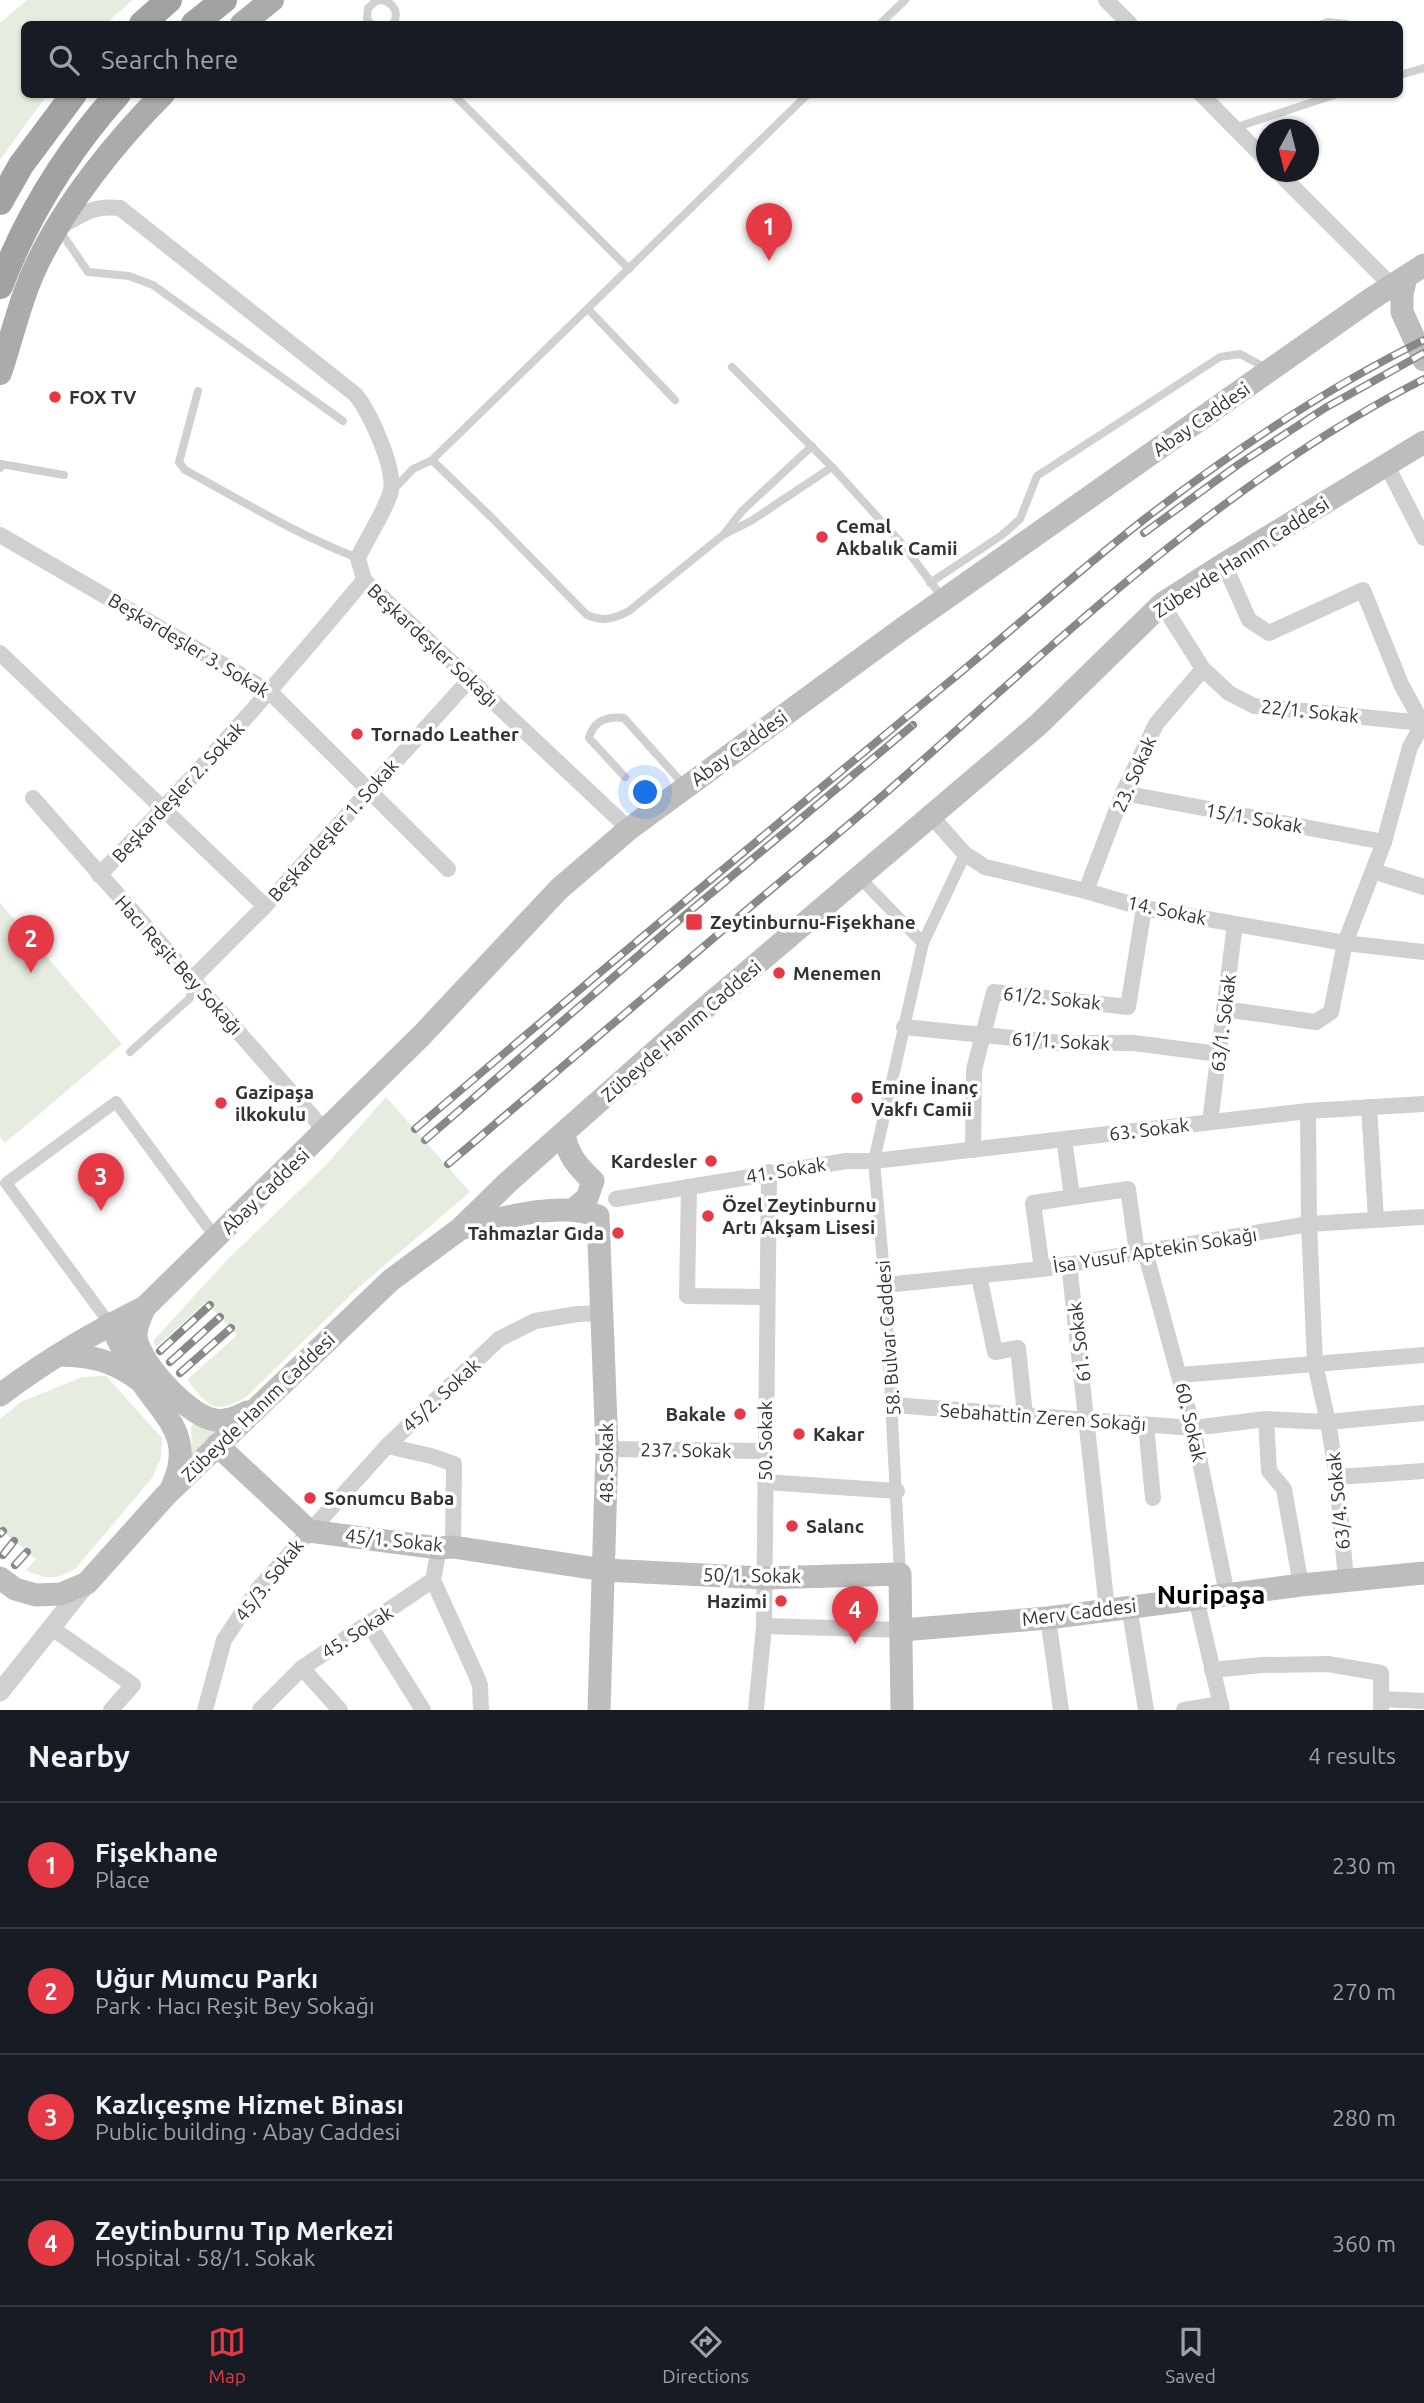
<!DOCTYPE html>
<html lang="en">
<head>
<meta charset="utf-8">
<style>
  body { margin:0; font-family:Ubuntu,sans-serif; background:#20242c; color:#f1f3f6 }
  .compass { position:absolute; left:1256px; top:119px; width:63px; height:63px; border-radius:50%; background:#171b24; box-shadow:0 2px 5px #0004; rotate:187deg }
  .you { position:absolute; left:646px; top:793px; width:24px; height:24px; margin:-18px; border:5px solid #fff; border-radius:50%; background:#1a73e8; box-shadow:0 0 0 10px #1a73e833 }
  .badge { display:grid; place-items:center; width:46px; height:46px; border-radius:50%; background:#e63946; color:#fff; font-size:23px; font-weight:700 }
  .pin { position:absolute; translate:-50% -58px; filter:drop-shadow(0 2px 4px #0008) }
  .pin::after { content:''; position:absolute; top:37px; width:24px; height:21px; background:inherit; clip-path:polygon(0 0,100% 0,50% 100%) }
  .list { margin:0; padding:0; list-style:none }
  h2 { display:flex; justify-content:space-between; align-items:center; height:91px; margin:0; padding:0 28px; font-size:30px }
  h2 small { font-size:23px; font-weight:400; color:#9ea1a6 }
  .list li { display:grid; grid-template-columns:46px 1fr auto; gap:21px; align-items:center; box-sizing:border-box; height:126px; padding:0 28px; border-top:2px solid #363941 }
  .list b { display:block; font-size:26px; white-space:nowrap }
  .list p { margin:0; font-size:23px; white-space:nowrap; color:#9ea1a6 }
  .list em { font-size:23px; font-style:normal; color:#9ea1a6 }
  .icon { flex:none; width:38px; height:38px; fill:none; stroke:currentColor; stroke-width:2; stroke-linecap:round; stroke-linejoin:round }
  .map { position:relative; flex:none; width:1424px; height:1710px; overflow:hidden }
  .search { position:absolute; background:#171b24; box-shadow:0 2px 5px #0004; left:21px; right:21px; top:21px; height:77px; display:flex; align-items:center; gap:18px; box-sizing:border-box; padding:0 24px; border-radius:10px; color:#9ea1a6; font-size:26px }
  .sheet { height:595px; background:#171b24 }
  nav { display:flex; justify-content:space-around; align-items:center; box-sizing:border-box; height:98px; border-top:2px solid #363941; background:#171b24; font-size:19px; color:#9ea1a6 }
  nav a { display:grid; justify-items:center; gap:4px }
  nav .on { color:#e63946 }
  .map>svg:first-child { display:block }
  .green { fill:#e6ecdf }
  .lines { fill:none; stroke-linecap:round; stroke-linejoin:round }
  .service { stroke:#d0d0d0; stroke-width:8 }
  .pedestrian { stroke:#d0d0d0; stroke-width:12 }
  .minor { stroke:#d0d0d0; stroke-width:16 }
  .tertiary { stroke:#d0d0d0; stroke-width:19 }
  .secondary { stroke:#bdbdbd; stroke-width:23 }
  .primary { stroke:#ababab; stroke-width:24 }
  .trunk { stroke:#a2a2a2; stroke-width:26 }
  .rail-casing { stroke:#888; stroke-width:8 }
  .rail { stroke:#fff; stroke-width:5; stroke-dasharray:16; stroke-linecap:butt }
  .poi-dot { fill:#e63946; stroke:#fff; stroke-width:2.5 }
  .labels { text-anchor:middle; stroke-width:7; stroke-linejoin:round; paint-order:stroke }
  .poi-label { font-size:19px; font-weight:bold; fill:#333; stroke:#fff; text-anchor:start }
  .street-label { font-size:19px; fill:#333; stroke:#fff }
  .district-label { font-size:26px; font-weight:bold; fill:#000; stroke:#fff }
</style>
</head>
<body>
<div class="map">
<svg width="1424" height="1710" viewBox="0 0 1424 1710">
  <rect width="100%" height="100%" fill="#fff"/>
  <g class="green">
    <path d="M27,0H133L105,24H24V94L47,95L0,160V23Z"/>
    <path d="M0,903L122,1044L5,1143L0,1137Z"/>
    <path d="M386,1097L470,1192L358,1288L246,1397C213,1416 209,1406 187,1380L237,1335L206,1302L156,1347L153,1341L227,1260L326,1165Z"/>
    <path d="M106,1376L162,1438L161,1458L152,1478L75,1569C55,1580 47,1580 26,1570L36,1559L0,1529V1419L21,1402L82,1377Z"/>
    <path d="M193,1424L216,1432L192,1456L191,1427Z"/>
  </g>
  <g class="lines">
    <g class="service">
      <path d="M382,0C395,3 399,14 393,24"/>
      <path d="M371,24L367,19L368,8L376,1L381,0"/>
      <path d="M880,24L905,0"/>
      <path d="M1322,24L1328,22L1346,24"/>
      <path d="M1400,75L1424,68"/>
      <path d="M453,94L629,269"/>
      <path d="M1234,128L1337,94"/>
      <path d="M60,231L88,272L129,276L153,285L343,421"/>
      <path d="M588,309L675,400"/>
      <path d="M732,367L832,467L903,545L942,597"/>
      <path d="M198,391L179,462L185,470C241,500 297,535 358,558"/>
      <path d="M432,460L491,517L587,615C603,622 614,619 629,611L723,535L751,521L832,467"/>
      <path d="M0,468L1,464L64,475"/>
      <path d="M393,490L413,469L432,460L808,94"/>
      <path d="M725,533L742,511L812,446"/>
      <path d="M930,583L1002,535L1020,519L1037,476L1220,357L1240,354L1268,369"/>
      <path d="M625,777L589,738C594,720 607,716 624,718L684,785"/>
      <path d="M130,1052L190,998L192,980"/>
    </g>
    <g class="pedestrian">
      <path d="M859,877L923,943"/>
      <path d="M110,1324L6,1183L116,1102L216,1238"/>
      <path d="M900,1574L885,1285L874,1161L923,943L965,854"/>
    </g>
    <g class="minor">
      <path d="M1106,0L1130,24"/>
      <path d="M1201,94L1266,160"/>
      <path d="M1278,172L1392,286"/>
      <path d="M60,227C83,214 92,205 120,208L356,395C370,413 395,467 391,490C389,504 365,542 358,558L364,580L629,829"/>
      <path d="M1386,464L1424,538"/>
      <path d="M0,535L270,692L448,869"/>
      <path d="M1224,564L1249,620L1269,633L1363,590L1401,684L1422,723"/>
      <path d="M1162,604L1203,669L1229,693L1254,706L1422,723"/>
      <path d="M0,653L265,906"/>
      <path d="M1123,793L1384,842"/>
      <path d="M33,798L326,1132"/>
      <path d="M932,817L965,854L985,867L1086,891L1144,908L1345,943L1424,952"/>
      <path d="M1373,871L1424,887"/>
      <path d="M99,875C192,781 279,682 364,580"/>
      <path d="M1086,891L1123,793L1156,724L1203,669"/>
      <path d="M192,979L265,906L470,679"/>
      <path d="M1224,1009L1316,1022L1331,1012L1345,943L1384,842L1410,747L1424,722"/>
      <path d="M904,1027L1062,1043H1134L1219,1054"/>
      <path d="M1369,1107L1376,1219"/>
      <path d="M1308,1111L1309,1224L1315,1364L1328,1422L1337,1477L1346,1581"/>
      <path d="M1210,1122L1235,924"/>
      <path d="M1064,1139L1072,1196"/>
      <path d="M973,1150L974,1070L994,992L1128,1007L1144,908"/>
      <path d="M689,1188L687,1296L767,1297"/>
      <path d="M616,1199L846,1161H874L1308,1111L1424,1104"/>
      <path d="M1145,1251L1193,1428L1227,1594"/>
      <path d="M1069,1264L1107,1609"/>
      <path d="M1042,1269L1033,1203L1128,1189L1137,1253"/>
      <path d="M979,1276L995,1352L1018,1348L1025,1415"/>
      <path d="M885,1285L1042,1269L1309,1224L1424,1217"/>
      <path d="M1180,1375L1424,1355"/>
      <path d="M893,1405L1193,1428L1266,1419L1328,1422L1424,1413"/>
      <path d="M1266,1419L1269,1471L1284,1489L1301,1585"/>
      <path d="M1146,1425L1153,1498"/>
      <path d="M387,1446L431,1456L454,1464L453,1547"/>
      <path d="M607,1449L764,1451"/>
      <path d="M1337,1477L1424,1471"/>
      <path d="M765,1482L897,1491"/>
      <path d="M433,1580L476,1675L480,1685L481,1710"/>
      <path d="M1196,1598L1222,1710"/>
      <path d="M1129,1606L1146,1710"/>
      <path d="M1048,1618L1061,1710"/>
      <path d="M369,1624L423,1710"/>
      <path d="M764,1626L902,1630"/>
      <path d="M53,1629L133,1685L111,1710"/>
      <path d="M302,1668L340,1710"/>
      <path d="M1212,1670L1262,1665L1328,1664L1381,1673V1710"/>
      <path d="M1382,1699L1424,1701"/>
      <path d="M205,1710L224,1640L258,1589L387,1446L499,1339L535,1321L578,1314L603,1313"/>
      <path d="M260,1710L302,1668L433,1580L439,1548"/>
      <path d="M756,1710L764,1626L769,1172"/>
      <path d="M1184,1710L1221,1704"/>
    </g>
    <path class="tertiary" d="M0,1692L87,1583"/>
    <g class="secondary">
      <path d="M1406,277L1402,294V312L1424,360"/>
      <path d="M564,1134C567,1154 578,1167 593,1181L587,1198L573,1210"/>
      <path d="M463,1228C503,1218 559,1201 598,1216L607,1449L599,1710"/>
      <path d="M145,1307C141,1315 137,1324 136,1333C134,1358 187,1414 211,1419C224,1423 235,1418 247,1412"/>
      <path d="M110,1324C120,1343 129,1363 141,1381C166,1418 195,1438 172,1487"/>
      <path d="M60,1355C93,1356 111,1360 138,1379"/>
      <path d="M0,1395C45,1361 94,1332 145,1307L422,1035L559,889L629,829L902,629L1371,299L1424,265"/>
      <path d="M217,1445L309,1531L439,1548L453,1547L604,1570L765,1578L900,1574L902,1710"/>
      <path d="M0,1578L15,1589L36,1595L61,1594L87,1583L166,1495L391,1280L460,1229L507,1183L692,1019L1038,725L1162,604L1224,564L1424,442"/>
      <path d="M902,1630L1048,1618L1301,1585L1424,1573"/>
    </g>
    <g class="primary">
      <path d="M242,24L272,0"/>
      <path d="M0,373C12,337 21,296 38,262C67,202 116,141 163,94"/>
    </g>
    <g class="trunk">
      <path d="M142,24L169,0"/>
      <path d="M194,24L224,0"/>
      <path d="M0,202L21,165L74,94"/>
      <path d="M0,286C27,216 68,150 118,94"/>
    </g>
    <defs>
      <g id="rail">
        <path d="M1144,533L1239,464L1325,408L1424,353"/>
        <path d="M415,1129C590,980 767,832 944,686C1011,631 1075,574 1142,521C1230,453 1324,389 1424,340"/>
        <path d="M425,1140L684,916L913,725"/>
        <path d="M448,1164C544,1083 639,1001 736,919C795,869 856,820 914,768C1074,626 1231,477 1424,379"/>
        <path d="M160,1351L210,1305"/>
        <path d="M170,1362L220,1317"/>
        <path d="M180,1373L231,1328"/>
        <path d="M0,1534L3,1531"/>
        <path d="M3,1555L14,1541"/>
        <path d="M15,1565L27,1552"/>
      </g>
    </defs>
    <use href="#rail" class="rail-casing"/>
    <use href="#rail" class="rail"/>
  </g>
  <g class="poi-dot">
    <circle cx="55" cy="397" r="7"/>
    <circle cx="822" cy="537" r="7"/>
    <circle cx="357" cy="734" r="7"/>
    <rect x="685" y="913" width="18" height="18" rx="3.5"/>
    <circle cx="779" cy="973" r="7"/>
    <circle cx="857" cy="1098" r="7"/>
    <circle cx="221" cy="1103" r="7"/>
    <circle cx="711" cy="1161" r="7"/>
    <circle cx="708" cy="1216" r="7"/>
    <circle cx="618" cy="1233" r="7"/>
    <circle cx="740" cy="1414" r="7"/>
    <circle cx="799" cy="1434" r="7"/>
    <circle cx="310" cy="1498" r="7"/>
    <circle cx="792" cy="1526" r="7"/>
    <circle cx="781" cy="1601" r="7"/>
  </g>
  <g class="labels">
    <g class="poi-label">
      <text x="69" y="404">FOX TV</text>
      <text x="836" y="533">Cemal<tspan x="836" dy="22">Akbalık Camii</tspan></text>
      <text x="371" y="741">Tornado Leather</text>
      <text x="710" y="929">Zeytinburnu-Fişekhane</text>
      <text x="793" y="980">Menemen</text>
      <text x="871" y="1094">Emine İnanç<tspan x="871" dy="22">Vakfı Camii</tspan></text>
      <text x="235" y="1099">Gazipaşa<tspan x="235" dy="22">ilkokulu</tspan></text>
      <text x="697" y="1168" text-anchor="end">Kardesler</text>
      <text x="722" y="1212">Özel Zeytinburnu<tspan x="722" dy="22">Artı Akşam Lisesi</tspan></text>
      <text x="604" y="1240" text-anchor="end">Tahmazlar Gıda</text>
      <text x="726" y="1421" text-anchor="end">Bakale</text>
      <text x="813" y="1441">Kakar</text>
      <text x="324" y="1505">Sonumcu Baba</text>
      <text x="806" y="1533">Salanc</text>
      <text x="767" y="1608" text-anchor="end">Hazimi</text>
    </g>
    <g class="street-label">
      <text transform="translate(1201 419) rotate(-35)" y="7">Abay Caddesi</text>
      <text transform="translate(1241 557) rotate(-33)" y="7">Zübeyde Hanım Caddesi</text>
      <text transform="translate(189 645) rotate(31)" y="7">Beşkardeşler 3. Sokak</text>
      <text transform="translate(433 645) rotate(43)" y="7">Beşkardeşler Sokağı</text>
      <text transform="translate(1310 711) rotate(6)" y="7">22/1. Sokak</text>
      <text transform="translate(739 748) rotate(-36)" y="7">Abay Caddesi</text>
      <text transform="translate(1134 774) rotate(-66)" y="7">23. Sokak</text>
      <text transform="translate(178 792) rotate(-47)" y="7">Beşkardeşler 2. Sokak</text>
      <text transform="translate(1254 818) rotate(10)" y="7">15/1. Sokak</text>
      <text transform="translate(333 830) rotate(-48)" y="7">Beşkardeşler 1. Sokak</text>
      <text transform="translate(1167 910) rotate(12)" y="7">14. Sokak</text>
      <text transform="translate(179 965) rotate(48)" y="7">Hacı Reşit Bey Sokağı</text>
      <text transform="translate(1052 998) rotate(6)" y="7">61/2. Sokak</text>
      <text transform="translate(1223 1023) rotate(-83)" y="7">63/1. Sokak</text>
      <text transform="translate(681 1031) rotate(-41)" y="7">Zübeyde Hanım Caddesi</text>
      <text transform="translate(1061 1041) rotate(3)" y="7">61/1. Sokak</text>
      <text transform="translate(1149 1129) rotate(-7)" y="7">63. Sokak</text>
      <text transform="translate(786 1170) rotate(-9)" y="7">41. Sokak</text>
      <text transform="translate(265 1191) rotate(-44)" y="7">Abay Caddesi</text>
      <text transform="translate(1155 1250) rotate(-9)" y="7">İsa Yusuf Aptekin Sokağı</text>
      <text transform="translate(888 1338) rotate(-94)" y="7">58. Bulvar Caddesi</text>
      <text transform="translate(1079 1342) rotate(-97)" y="7">61. Sokak</text>
      <text transform="translate(441 1395) rotate(-43)" y="7">45/2. Sokak</text>
      <text transform="translate(258 1407) rotate(-44)" y="7">Zübeyde Hanım Caddesi</text>
      <text transform="translate(1043 1417) rotate(4)" y="7">Sebahattin Zeren Sokağı</text>
      <text transform="translate(1191 1422) rotate(77)" y="7">60. Sokak</text>
      <text transform="translate(765 1441) rotate(-90)" y="7">50. Sokak</text>
      <text transform="translate(686 1450) rotate(1)" y="7">237. Sokak</text>
      <text transform="translate(606 1463) rotate(-90)" y="7">48. Sokak</text>
      <text transform="translate(1338 1501) rotate(-96)" y="7">63/4. Sokak</text>
      <text transform="translate(394 1540) rotate(6)" y="7">45/1. Sokak</text>
      <text transform="translate(752 1575) rotate(1)" y="7">50/1. Sokak</text>
      <text transform="translate(269 1580) rotate(-52)" y="7">45/3. Sokak</text>
      <text transform="translate(1079 1612) rotate(-7)" y="7">Merv Caddesi</text>
      <text transform="translate(357 1632) rotate(-33)" y="7">45. Sokak</text>
    </g>
    <g class="district-label">
      <text x="1211" y="1604">Nuripaşa</text>
    </g>
  </g>
</svg>
<svg class="compass" viewBox="-18 -18 36 36"><path d="M0-13l5 13h-10z" fill="#e53935"/><path d="M0 13l5-13h-10z" fill="#9ea1a6"/></svg>
<div class="you"></div>
<div class="pin badge" style="left:769px;top:261px">1</div>
<div class="pin badge" style="left:31px;top:973px">2</div>
<div class="pin badge" style="left:101px;top:1211px">3</div>
<div class="pin badge" style="left:855px;top:1644px">4</div>
<div class="search"><svg class="icon" aria-label="search" viewBox="0 0 24 24"><circle cx="10" cy="10" r="6"/><path d="M15 15l6 6"/></svg>Search here</div>
</div>
<section class="sheet">
<h2>Nearby<small>4 results</small></h2>
<ul class="list">
<li><span class="badge">1</span><div><b>Fişekhane</b><p>Place</p></div><em>230 m</em></li>
<li><span class="badge">2</span><div><b>Uğur Mumcu Parkı</b><p>Park · Hacı Reşit Bey Sokağı</p></div><em>270 m</em></li>
<li><span class="badge">3</span><div><b>Kazlıçeşme Hizmet Binası</b><p>Public building · Abay Caddesi</p></div><em>280 m</em></li>
<li><span class="badge">4</span><div><b>Zeytinburnu Tıp Merkezi</b><p>Hospital · 58/1. Sokak</p></div><em>360 m</em></li>
</ul>
</section>
<nav>
<a class="on"><svg class="icon" aria-label="map" viewBox="0 0 24 24"><path d="M3 6l6-2 6 2 6-2v14l-6 2-6-2-6 2zM9 4v14M15 6v14"/></svg>Map</a>
<a><svg class="icon" aria-label="directions" viewBox="0 0 24 24"><path d="M12 3l9 9-9 9-9-9zM9 14v-3h6M13 9l2 2-2 2"/></svg>Directions</a>
<a><svg class="icon" aria-label="saved" viewBox="0 0 24 24"><path d="M7 4h10v16l-5-4-5 4z"/></svg>Saved</a>
</nav>
</body>
</html>
